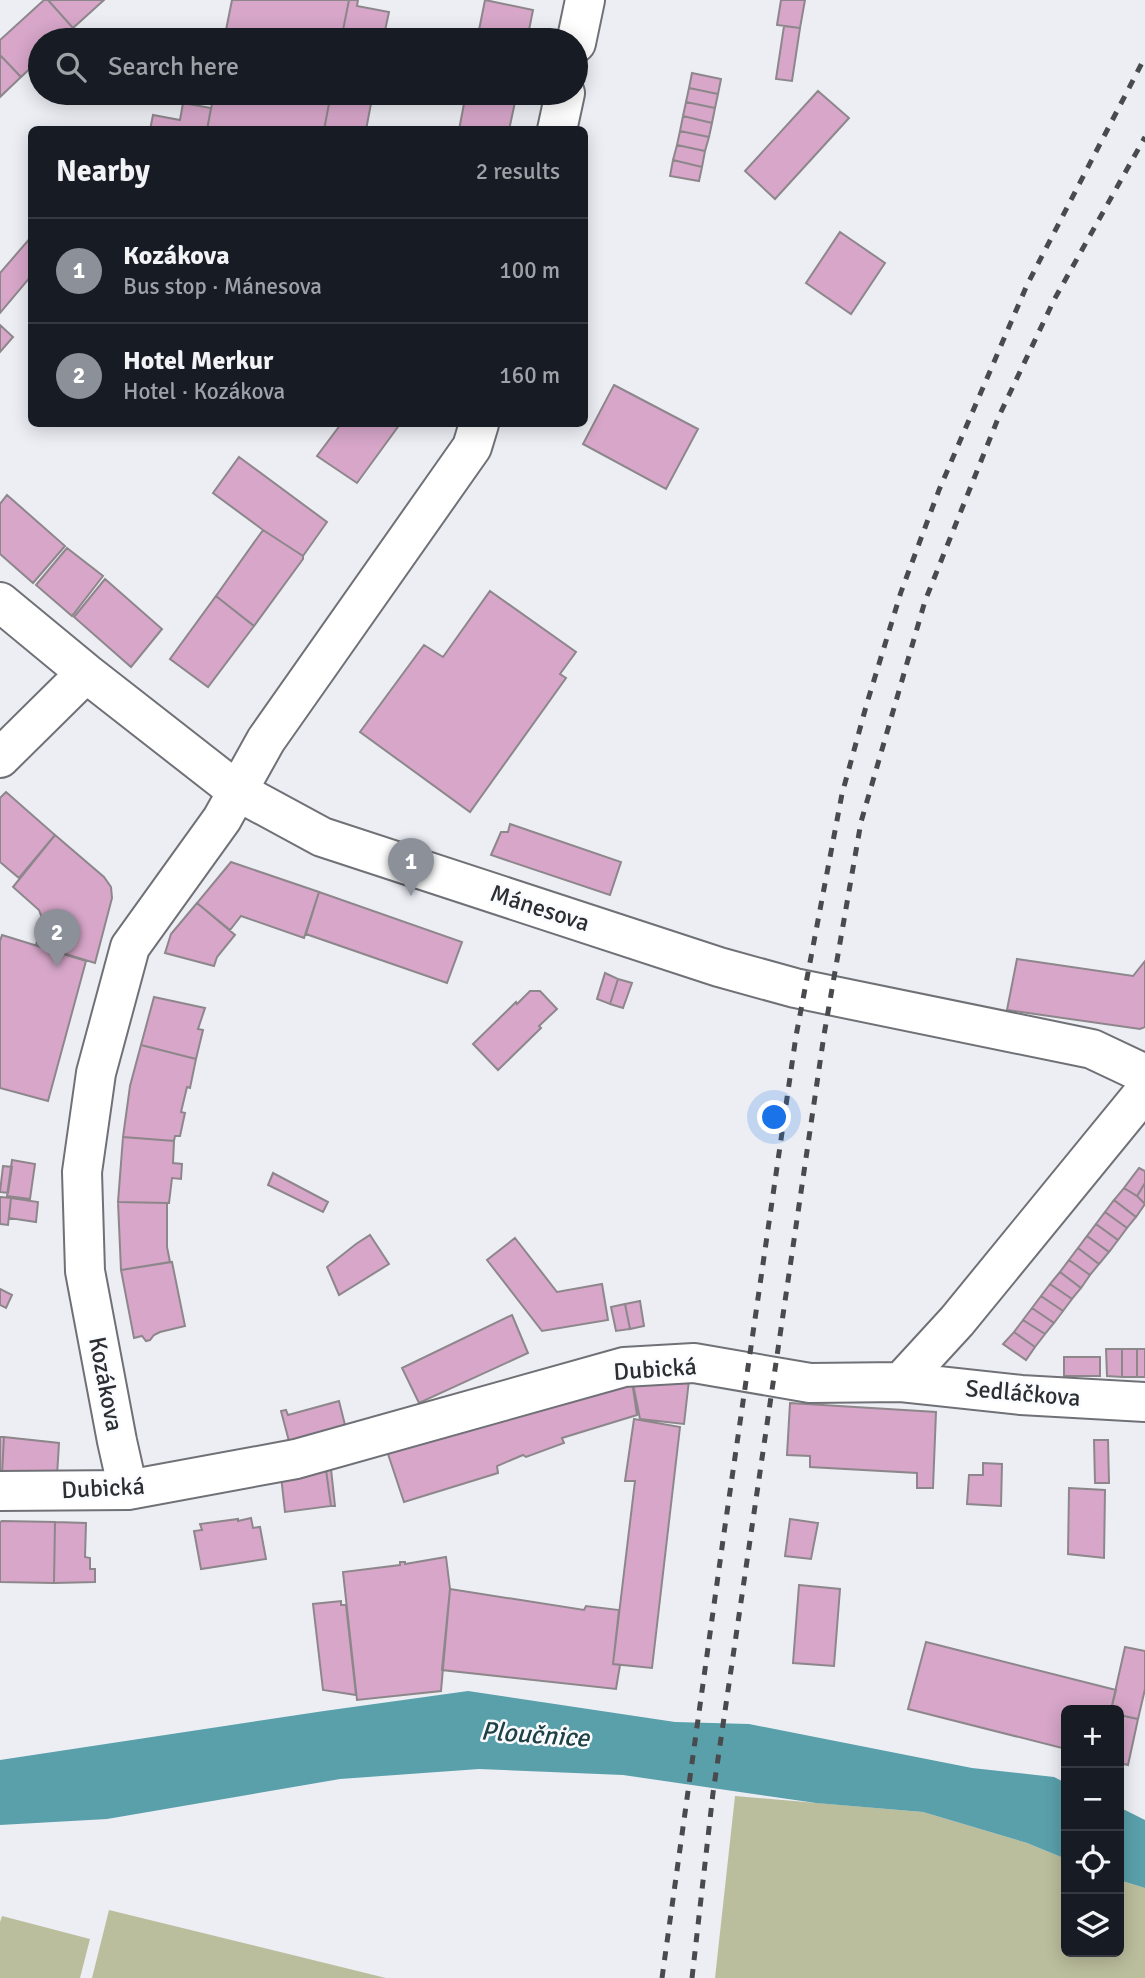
<!DOCTYPE html>
<meta charset="utf-8">
<style>
:root{--surface:#171b24;--page:#242831;--text:#f1f3f6;--muted:#9ea1a6;--line:#363941;--accent:#8c9099}
body{margin:0;font-family:Signika,sans-serif;background:var(--page);color:var(--text)}
.controls{position:absolute;right:21px;bottom:21px;display:grid;overflow:hidden;border-radius:10px;box-shadow:0 4px 18px #0003}
.controls button{width:63px;height:63px;display:grid;place-items:center;padding:0;border:0;border-bottom:2px solid var(--line);background:var(--surface);color:var(--text);font:35px sans-serif}
.you{position:absolute;left:775px;top:1118px;width:24px;height:24px;margin:-18px;border:5px solid #fff;border-radius:50%;background:#1a73e8;box-shadow:0 0 0 10px #1a73e833}
.badge{display:grid;place-items:center;width:46px;height:46px;border-radius:50%;background:var(--accent);color:#fff;font-size:23px;font-weight:700}
.pin{position:absolute;translate:-50% -58px;filter:drop-shadow(0 2px 4px #0008)}
.pin::after{content:'';position:absolute;top:37px;width:24px;height:21px;background:inherit;clip-path:polygon(0 0,100% 0,50% 100%)}
.list{margin:0;padding:0;list-style:none}
h2{display:flex;justify-content:space-between;align-items:center;height:91px;margin:0;padding:0 28px;font-size:30px}
h2 small{font-size:23px;font-weight:400;color:var(--muted)}
.list li{display:grid;grid-template-columns:46px 1fr auto;gap:21px;align-items:center;box-sizing:border-box;height:105px;padding:0 28px;border-top:2px solid var(--line)}
.list b{display:block;font-size:26px;white-space:nowrap}
.list p{margin:0;font-size:23px;white-space:nowrap;color:var(--muted)}
.list em{font-size:23px;font-style:normal;color:var(--muted)}
.icon{flex:none;width:38px;height:38px;fill:none;stroke:currentColor;stroke-width:2;stroke-linecap:round;stroke-linejoin:round}
.map{position:relative;flex:none;width:1145px;height:1978px;overflow:hidden}
.search{position:absolute;background:var(--surface);box-shadow:0 4px 18px #0003;left:28px;top:28px;width:560px;height:77px;display:flex;align-items:center;gap:18px;box-sizing:border-box;padding:0 24px;border-radius:38px;color:var(--muted);font-size:26px}
.panel{position:absolute;background:var(--surface);box-shadow:0 4px 18px #0003;left:28px;top:126px;width:560px;height:301px;border-radius:10px}
.map>svg:first-child{display:block}
.green{fill:#bbbe9c}
.water{fill:#59a0ab}
.building{fill:#d7a6c9;stroke:#8d878b;stroke-width:2}
.lines{fill:none;stroke-linecap:round;stroke-linejoin:round}
.minor-casing{stroke:#707176;stroke-width:42}
.minor{stroke:#fff;stroke-width:38}
.rail{stroke:#494a4d;stroke-width:5;stroke-dasharray:9 9;stroke-linecap:butt}
.labels{text-anchor:middle;dominant-baseline:central;stroke-width:5;stroke-linejoin:round;paint-order:stroke}
.street-label{font-size:24px;fill:#2d2e30;stroke:#fafbff}
.water-label{font-size:26px;font-style:italic;fill:#1e4146;stroke:#fafbff}
</style>
<div class="map">
<svg width="1145" height="1978" viewBox="0 0 1145 1978">
<rect width="100%" height="100%" fill="#eceef4"/>
<path class="green" d="M 735,1796 L 923,1812 L 1027,1843 L 1066,1859 L 1066,1952 L 1119,1952 L 1119,1880 L 1145,1888 L 1145,1978 L 715,1978 Z
M 109,1910 L 386,1978 L 92,1978 Z
M 2,1916 L 90,1939 L 80,1978 L 0,1978 L 0,1922 Z"/>
<path class="water" d="M 468,1691 L 675,1722 L 749,1724 L 972,1768 L 1054,1777 L 1066,1783 L 1066,1859 L 1027,1843 L 923,1812 L 816,1803 L 623,1775 L 479,1769 L 340,1779 L 107,1819 L 0,1825 L 0,1760 L 324,1711 Z
M 1119,1807 L 1145,1820 L 1145,1888 L 1119,1880 Z"/>
<path class="building" d="M 44,0 L 48,0 L 73,28 L 60,40 L 40,40 L 40,59 L 21,77 L 0,55 L 0,40 Z
M 48,0 L 104,0 L 73,28 Z
M 232,0 L 349,0 L 341,40 L 224,40 Z
M 349,0 L 358,0 L 357,6 L 389,12 L 383,40 L 341,40 Z
M 485,0 L 533,10 L 527,40 L 477,40 Z
M 781,0 L 805,0 L 800,28 L 777,25 Z
M 784,26 L 800,28 L 792,81 L 776,79 Z
M 0,55 L 21,77 L 0,97 Z
M 692,73 L 721,79 L 718,94 L 689,88 Z
M 689,88 L 718,94 L 715,108 L 686,102 Z
M 818,91 L 849,118 L 775,199 L 745,171 Z
M 214,93 L 331,93 L 324,130 L 207,130 Z
M 331,93 L 373,93 L 366,130 L 324,130 Z
M 466,93 L 517,93 L 509,130 L 459,130 Z
M 686,102 L 715,108 L 712,123 L 683,116 Z
M 183,103 L 211,108 L 207,130 L 150,130 L 153,115 L 180,120 Z
M 683,116 L 712,123 L 709,137 L 680,131 Z
M 680,131 L 709,137 L 705,151 L 677,145 Z
M 677,145 L 705,151 L 702,167 L 673,160 Z
M 673,160 L 702,167 L 699,181 L 670,176 Z
M 840,232 L 885,263 L 851,314 L 806,283 Z
M 32,236 L 32,275 L 0,313 L 0,273 Z
M 0,325 L 13,337 L 0,352 Z
M 614,385 L 698,429 L 666,489 L 583,444 Z
M 341,424 L 400,424 L 357,483 L 317,456 Z
M 239,457 L 327,522 L 303,556 L 263,530 L 213,493 Z
M 7,495 L 65,546 L 33,583 L 0,554 L 0,504 Z
M 263,530 L 303,556 L 303,559 L 254,626 L 216,596 Z
M 67,548 L 103,576 L 72,616 L 36,585 Z
M 105,579 L 162,629 L 131,667 L 74,617 Z
M 490,591 L 576,652 L 560,674 L 566,678 L 470,812 L 360,732 L 424,645 L 443,657 Z
M 216,596 L 254,626 L 208,687 L 170,659 Z
M 6,792 L 55,835 L 19,878 L 0,862 L 0,798 Z
M 510,824 L 621,862 L 610,895 L 491,855 L 501,832 L 508,832 Z
M 55,835 L 104,877 L 111,887 L 112,898 L 95,963 L 36,945 L 43,921 L 39,910 L 13,887 Z
M 231,862 L 319,892 L 304,938 L 241,916 L 230,930 L 197,903 Z
M 319,892 L 462,942 L 447,983 L 306,934 Z
M 197,903 L 235,935 L 217,957 L 214,966 L 165,953 L 171,934 Z
M 2,935 L 86,961 L 48,1101 L 0,1088 L 0,941 Z
M 1017,959 L 1133,976 L 1145,961 L 1145,1027 L 1140,1029 L 1007,1010 Z
M 605,973 L 618,979 L 610,1004 L 597,999 Z
M 618,979 L 632,983 L 623,1008 L 610,1004 Z
M 530,991 L 540,991 L 557,1009 L 539,1026 L 541,1028 L 498,1070 L 473,1044 L 516,1002 L 517,1004 Z
M 154,997 L 205,1008 L 198,1029 L 203,1030 L 196,1059 L 141,1045 Z
M 141,1045 L 196,1059 L 190,1088 L 187,1087 L 181,1112 L 185,1113 L 180,1136 L 175,1136 L 174,1141 L 123,1137 L 130,1086 Z
M 123,1137 L 174,1141 L 173,1163 L 182,1164 L 181,1179 L 172,1178 L 169,1203 L 118,1202 Z
M 12,1160 L 35,1164 L 30,1199 L 7,1196 Z
M 3,1166 L 12,1167 L 8,1193 L 0,1192 Z
M 1139,1168 L 1145,1171 L 1145,1183 L 1137,1196 L 1124,1188 Z
M 273,1173 L 328,1202 L 323,1212 L 268,1185 Z
M 1145,1183 L 1145,1204 L 1137,1196 Z
M 1124,1188 L 1137,1196 L 1145,1204 L 1136,1217 L 1114,1200 Z
M 0,1197 L 11,1198 L 8,1225 L 0,1224 Z
M 11,1198 L 38,1202 L 36,1222 L 9,1218 Z
M 1114,1200 L 1136,1217 L 1127,1228 L 1105,1212 Z
M 118,1202 L 167,1203 L 167,1247 L 170,1262 L 121,1270 Z
M 1105,1212 L 1127,1228 L 1118,1240 L 1096,1224 Z
M 1096,1224 L 1118,1240 L 1109,1252 L 1087,1236 Z
M 370,1235 L 389,1264 L 339,1295 L 327,1267 L 356,1244 Z
M 1087,1236 L 1109,1252 L 1099,1264 L 1078,1248 Z
M 515,1238 L 557,1292 L 602,1284 L 608,1320 L 542,1331 L 487,1260 Z
M 1078,1248 L 1099,1264 L 1090,1275 L 1069,1260 Z
M 1069,1260 L 1090,1275 L 1081,1288 L 1060,1272 Z
M 172,1262 L 185,1326 L 160,1332 L 154,1335 L 150,1340 L 146,1341 L 142,1336 L 134,1338 L 121,1270 Z
M 1060,1272 L 1081,1288 L 1072,1299 L 1050,1284 Z
M 1050,1284 L 1072,1299 L 1063,1311 L 1041,1296 Z
M 0,1289 L 12,1295 L 6,1308 L 0,1305 Z
M 1041,1296 L 1063,1311 L 1054,1323 L 1032,1308 Z
M 640,1301 L 644,1326 L 630,1329 L 625,1304 Z
M 625,1304 L 630,1329 L 616,1331 L 611,1307 Z
M 1032,1308 L 1054,1323 L 1045,1334 L 1023,1320 Z
M 512,1315 L 528,1353 L 419,1403 L 402,1368 Z
M 1023,1320 L 1045,1334 L 1035,1347 L 1014,1332 Z
M 1014,1332 L 1035,1347 L 1026,1360 L 1003,1344 Z
M 1106,1349 L 1122,1349 L 1122,1377 L 1107,1376 Z
M 1122,1349 L 1137,1349 L 1137,1377 L 1122,1377 Z
M 1137,1349 L 1145,1349 L 1145,1377 L 1137,1377 Z
M 1064,1357 L 1100,1357 L 1100,1376 L 1064,1376 Z
M 631,1374 L 637,1415 L 562,1438 L 564,1443 L 526,1457 L 523,1455 L 497,1466 L 498,1473 L 404,1502 L 386,1448 Z
M 631,1374 L 689,1380 L 684,1424 L 640,1419 Z
M 339,1401 L 346,1429 L 290,1445 L 281,1411 L 286,1410 L 288,1415 Z
M 790,1403 L 936,1412 L 933,1488 L 917,1488 L 917,1473 L 810,1467 L 810,1456 L 787,1455 Z
M 634,1419 L 680,1427 L 652,1668 L 613,1664 L 635,1481 L 625,1481 Z
M 0,1437 L 4,1437 L 2,1474 L 0,1474 Z
M 4,1437 L 59,1443 L 57,1476 L 2,1474 Z
M 1094,1440 L 1108,1440 L 1109,1483 L 1095,1483 Z
M 983,1463 L 1002,1464 L 1001,1506 L 967,1504 L 969,1475 L 983,1475 Z
M 331,1469 L 335,1506 L 331,1506 L 326,1470 Z
M 326,1470 L 331,1506 L 285,1512 L 281,1476 Z
M 1069,1488 L 1105,1490 L 1104,1558 L 1068,1554 Z
M 251,1518 L 253,1528 L 260,1527 L 266,1559 L 201,1569 L 194,1531 L 202,1530 L 200,1524 L 238,1519 L 238,1521 Z
M 790,1519 L 818,1523 L 811,1559 L 785,1556 Z
M 2,1521 L 55,1522 L 54,1583 L 0,1582 L 0,1522 Z
M 55,1522 L 86,1523 L 85,1557 L 90,1558 L 90,1569 L 95,1569 L 95,1582 L 54,1583 Z
M 446,1557 L 450,1589 L 441,1691 L 357,1700 L 343,1572 L 400,1565 L 400,1562 L 405,1562 L 405,1564 Z
M 799,1585 L 840,1589 L 834,1666 L 793,1663 Z
M 450,1589 L 584,1610 L 586,1606 L 619,1610 L 613,1664 L 620,1665 L 616,1689 L 442,1670 Z
M 341,1601 L 341,1605 L 346,1605 L 356,1695 L 323,1690 L 313,1604 Z
M 926,1642 L 1116,1690 L 1111,1710 L 1066,1710 L 1066,1749 L 908,1709 Z
M 1125,1647 L 1145,1651 L 1145,1689 L 1138,1719 L 1119,1715 L 1119,1710 L 1111,1710 Z
M 1119,1715 L 1138,1719 L 1128,1765 L 1119,1763 Z"/>
<g class="lines">
<g class="minor-casing">
<path id="minor" d="M 576,43 L 585,0
M 557,130 L 565,93
M 0,602 L 86,673 L 237,791 L 322,837 L 719,967 L 795,988 L 1092,1049 L 1145,1074
M 0,758 L 86,673
M 901,1382 L 957,1321 L 1145,1091
M 128,1490 L 117,1441 L 85,1271 L 82,1172 L 96,1073 L 130,947 L 222,819 L 266,740 L 472,447 L 479,424
M 0,1491 L 128,1490 L 296,1459 L 624,1367 L 694,1363 L 810,1383 L 901,1382 L 1021,1395 L 1145,1402"/>
</g>
<use href="#minor" class="minor"/>
<path class="rail" d="M 662,1978 L 724,1533 L 796,1036 L 842,794 L 867,703 L 901,592 L 939,490 L 1027,285 L 1145,57
M 692,1978 L 713,1793 L 824,1035 L 861,822 L 925,601 L 999,416 L 1054,300 L 1145,137"/>
</g>
<g class="labels">
<g class="street-label">
<text transform="translate(540 908) rotate(18)">Mánesova</text>
<text transform="translate(655 1369) rotate(-4)">Dubická</text>
<text transform="translate(106 1384) rotate(79)">Kozákova</text>
<text transform="translate(1023 1393) rotate(5)">Sedláčkova</text>
<text transform="translate(103 1488) rotate(-3)">Dubická</text>
</g>
<g class="water-label">
<text transform="translate(535 1735) rotate(4)">Ploučnice</text>
</g>
</g>
</svg>
<div class="controls">
<button>+</button>
<button>−</button>
<button><svg class="icon" aria-label="locate" viewBox="0 0 24 24"><circle cx="12" cy="12" r="6"/><path d="M12 2v4M12 18v4M2 12h4M18 12h4"/></svg></button>
<button><svg class="icon" aria-label="layers" viewBox="0 0 24 24"><path d="M12 4l9 5-9 5-9-5zM3 14l9 5 9-5"/></svg></button>
</div>
<div class="you"></div>
<div class="pin badge" style="left:411px;top:896px">1</div>
<div class="pin badge" style="left:57px;top:967px">2</div>
<div class="search"><svg class="icon" aria-label="search" viewBox="0 0 24 24"><circle cx="10" cy="10" r="6"/><path d="M15 15l6 6"/></svg>Search here</div>
<section class="panel">
<h2>Nearby<small>2 results</small></h2>
<ul class="list">
<li><span class="badge">1</span><div><b>Kozákova</b><p>Bus stop · Mánesova</p></div><em>100 m</em></li>
<li><span class="badge">2</span><div><b>Hotel Merkur</b><p>Hotel · Kozákova</p></div><em>160 m</em></li>
</ul>
</section>
</div>
